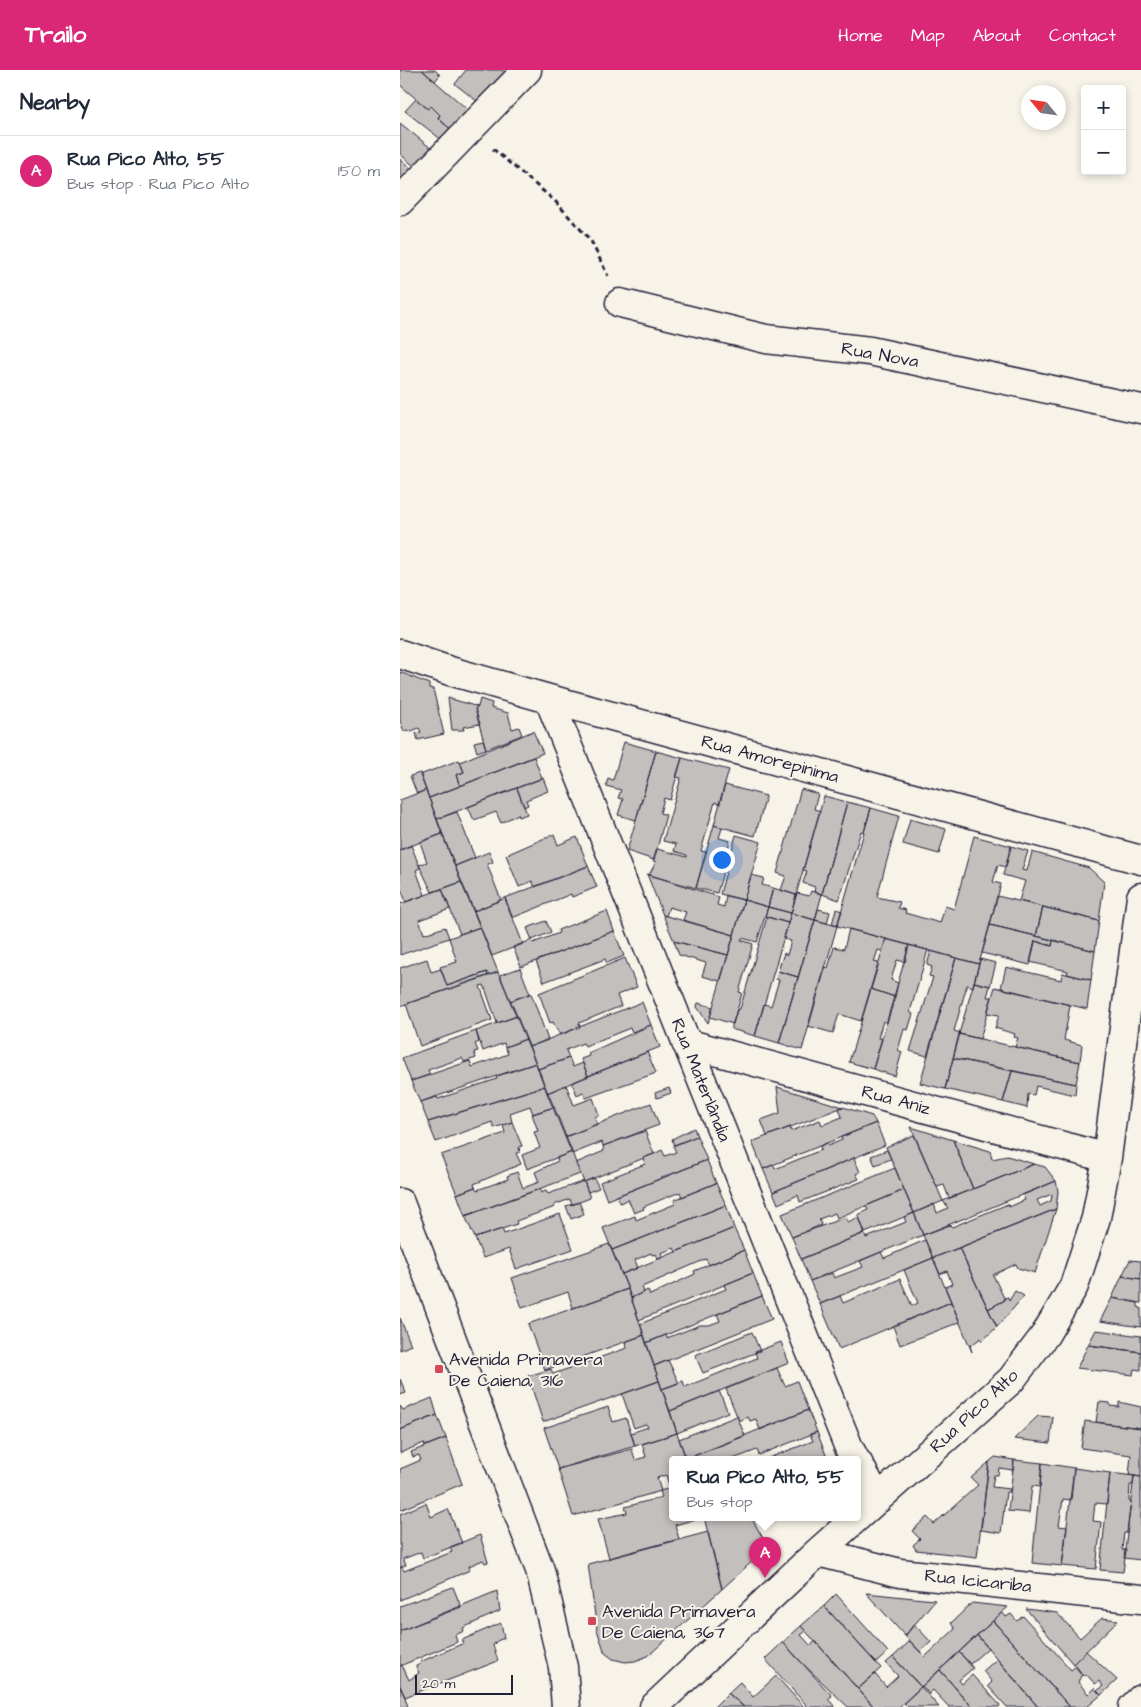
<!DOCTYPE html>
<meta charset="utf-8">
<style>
:root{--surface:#fff;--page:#f6f6f7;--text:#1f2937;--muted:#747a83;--line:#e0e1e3;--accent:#db2777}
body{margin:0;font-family:"Architects Daughter",sans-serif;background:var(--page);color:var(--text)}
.controls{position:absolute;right:15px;top:15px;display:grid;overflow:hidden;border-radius:5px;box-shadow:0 2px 8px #0003}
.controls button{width:45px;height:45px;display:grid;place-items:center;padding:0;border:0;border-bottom:1px solid var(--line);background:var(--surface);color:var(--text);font:25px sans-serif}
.compass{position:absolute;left:621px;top:15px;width:45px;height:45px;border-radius:50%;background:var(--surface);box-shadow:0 2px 8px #0003;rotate:299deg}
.scale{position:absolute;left:15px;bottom:12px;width:98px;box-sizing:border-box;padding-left:5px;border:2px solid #22223b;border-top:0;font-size:14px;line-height:18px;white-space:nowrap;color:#22223b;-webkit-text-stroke:4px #f7f3e8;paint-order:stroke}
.you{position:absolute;left:321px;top:789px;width:18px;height:18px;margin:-12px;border:4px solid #fff;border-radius:50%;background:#1a73e8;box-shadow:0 0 0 8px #1a73e833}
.badge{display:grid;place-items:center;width:32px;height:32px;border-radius:50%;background:var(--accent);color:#fff;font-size:16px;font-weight:700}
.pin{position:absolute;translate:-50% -41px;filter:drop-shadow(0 1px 2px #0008)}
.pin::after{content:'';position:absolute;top:26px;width:18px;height:15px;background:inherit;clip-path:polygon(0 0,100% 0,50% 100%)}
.popup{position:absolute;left:269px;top:1386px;width:192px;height:65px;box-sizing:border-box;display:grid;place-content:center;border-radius:5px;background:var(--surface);filter:drop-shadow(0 1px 4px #0005);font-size:16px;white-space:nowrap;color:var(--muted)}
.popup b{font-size:19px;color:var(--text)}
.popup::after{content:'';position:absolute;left:50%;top:100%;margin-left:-10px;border:10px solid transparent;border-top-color:var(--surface)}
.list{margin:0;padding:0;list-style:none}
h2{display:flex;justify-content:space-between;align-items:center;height:65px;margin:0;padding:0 20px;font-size:21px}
h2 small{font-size:16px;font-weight:400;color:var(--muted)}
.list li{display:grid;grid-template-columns:32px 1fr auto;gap:15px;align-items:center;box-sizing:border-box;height:70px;padding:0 20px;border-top:1px solid var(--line)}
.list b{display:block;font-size:19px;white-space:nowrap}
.list p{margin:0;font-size:16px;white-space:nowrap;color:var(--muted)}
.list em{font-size:16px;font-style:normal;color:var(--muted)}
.map{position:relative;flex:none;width:741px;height:1637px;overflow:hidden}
header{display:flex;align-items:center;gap:30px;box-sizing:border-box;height:70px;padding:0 25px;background:var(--accent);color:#fff}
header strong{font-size:24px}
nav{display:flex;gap:28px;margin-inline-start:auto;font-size:18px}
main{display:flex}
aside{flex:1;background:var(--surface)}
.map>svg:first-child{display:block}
.building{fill:#c2bfbd;stroke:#22223b;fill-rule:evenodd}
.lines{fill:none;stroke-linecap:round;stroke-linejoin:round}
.minor-casing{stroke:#22223b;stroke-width:31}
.path{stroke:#22223b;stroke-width:3;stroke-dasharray:5 4;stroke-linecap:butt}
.minor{stroke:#f7f3e8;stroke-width:28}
.poi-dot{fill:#d1495b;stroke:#f7f3e8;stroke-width:2}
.labels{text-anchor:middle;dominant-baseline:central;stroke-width:4;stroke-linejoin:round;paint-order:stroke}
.street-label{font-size:18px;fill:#22223b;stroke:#f7f3e8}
.poi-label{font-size:18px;fill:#22223b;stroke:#f7f3e8;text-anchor:start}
</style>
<header>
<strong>Trailo</strong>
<nav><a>Home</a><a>Map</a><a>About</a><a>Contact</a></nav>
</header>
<main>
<aside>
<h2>Nearby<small></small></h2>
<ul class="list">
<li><span class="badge">A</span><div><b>Rua Pico Alto, 55</b><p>Bus stop · Rua Pico Alto</p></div><em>150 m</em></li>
</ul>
</aside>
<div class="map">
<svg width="741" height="1637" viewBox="0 0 741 1637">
<rect width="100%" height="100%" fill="#f7f3e8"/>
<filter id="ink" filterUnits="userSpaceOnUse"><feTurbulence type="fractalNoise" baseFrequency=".02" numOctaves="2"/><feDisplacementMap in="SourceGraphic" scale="10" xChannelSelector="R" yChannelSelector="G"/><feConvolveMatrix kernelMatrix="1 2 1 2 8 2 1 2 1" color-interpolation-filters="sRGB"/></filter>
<g filter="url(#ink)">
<path class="building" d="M 0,0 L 22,0 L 74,45 L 56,64 L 38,48 L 40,45 L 31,36 L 28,39 L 0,15 Z
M 22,0 L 35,0 L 40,5 L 35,11 Z
M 66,0 L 102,0 L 109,5 L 82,35 L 55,14 Z
M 16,29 L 28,39 L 31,36 L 40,45 L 38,48 L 56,64 L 47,74 L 5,41 Z
M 0,53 L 38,84 L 21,102 L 0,84 Z
M 0,89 L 19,105 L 0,125 Z
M 0,602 L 29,614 L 29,618 L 33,619 L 44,664 L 18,670 L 16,663 L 21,662 L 19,658 L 9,662 L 8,660 L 4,661 L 0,651 Z
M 48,628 L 78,637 L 75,639 L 80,654 L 63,657 L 64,660 L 52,660 Z
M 80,629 L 92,633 L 91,638 L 108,643 L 112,659 L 119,657 L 122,665 L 86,679 L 75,639 L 78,637 Z
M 133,661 L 143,683 L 60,716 L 56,705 L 64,702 L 60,692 Z
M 83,670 L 86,679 L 77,682 L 74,672 Z
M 224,672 L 256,681 L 236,750 L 218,745 L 223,729 L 218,728 L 221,720 L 206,716 L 208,708 L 213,710 Z
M 256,681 L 282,688 L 270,730 L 264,728 L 260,743 L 266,745 L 254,790 L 227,781 Z
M 134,687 L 142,708 L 37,749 L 29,728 Z
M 282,688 L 329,700 L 319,734 L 315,732 L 301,781 L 306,782 L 296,818 L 249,805 L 256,792 L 253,791 L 257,779 L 287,787 L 287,785 L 274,781 L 276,774 L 263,771 L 281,708 L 276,707 Z
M 59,690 L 64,702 L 56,705 L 60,716 L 29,728 L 20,705 Z
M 20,703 L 26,720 L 17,724 L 10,706 Z
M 143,708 L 148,721 L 126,730 L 128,735 L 124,737 L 117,718 Z
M 325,715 L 366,726 L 355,766 L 314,755 Z
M 117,718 L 127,744 L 119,747 L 118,744 L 101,753 L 96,742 L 74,750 L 68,737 Z
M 401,719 L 418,724 L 414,739 L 420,741 L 396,825 L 381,820 L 386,806 L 377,803 Z
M 26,720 L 42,764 L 0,780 L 0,730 Z
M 424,726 L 447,732 L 422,824 L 414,822 L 415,817 L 403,813 L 407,801 L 403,800 Z
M 447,732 L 471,738 L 464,762 L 461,761 L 439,830 L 422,824 Z
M 471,738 L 499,746 L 477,827 L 500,832 L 498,838 L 506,840 L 505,843 L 540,853 L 545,836 L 554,839 L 574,766 L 611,776 L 606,797 L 598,795 L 593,812 L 601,814 L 579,894 L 437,856 Z
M 57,742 L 75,788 L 55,796 L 37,749 Z
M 510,749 L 546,759 L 539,784 L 503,774 Z
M 314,755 L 322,758 L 319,768 L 330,771 L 327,782 L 329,782 L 317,823 L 296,818 Z
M 42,764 L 61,812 L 32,822 L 19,795 L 27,792 L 20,772 Z
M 154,764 L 158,775 L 177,767 L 188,796 L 135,817 L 132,811 L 119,817 L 106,785 Z
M 336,765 L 361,772 L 344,830 L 320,824 Z
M 11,775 L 20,798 L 16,800 L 25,825 L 6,832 L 0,816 L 0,780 Z
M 611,776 L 628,781 L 622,800 L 627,801 L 632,782 L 689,798 L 704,812 L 699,851 L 619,831 L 625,811 L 603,805 Z
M 89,782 L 93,792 L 87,794 L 101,830 L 74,841 L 55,796 Z
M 188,796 L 197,817 L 172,827 L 171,824 L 112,848 L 105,828 Z
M 247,804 L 319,827 L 317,835 L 324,837 L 326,826 L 344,830 L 334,865 L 283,850 L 286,842 L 269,837 L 266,846 L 263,845 Z
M 351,805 L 364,808 L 362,815 L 373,818 L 368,837 L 344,830 Z
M 61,812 L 80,857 L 60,864 L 42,819 Z
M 373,818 L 396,825 L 391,843 L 368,837 Z
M 42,819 L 50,839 L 19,850 L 24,864 L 45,857 L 49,868 L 0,885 L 0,834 Z
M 411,821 L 422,824 L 415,850 L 391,843 L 397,823 L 409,826 Z
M 597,826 L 643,837 L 636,866 L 590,855 Z
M 105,828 L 123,874 L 92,886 L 74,841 Z
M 344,830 L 368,837 L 357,872 L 342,868 L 341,870 L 353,874 L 339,922 L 342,923 L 333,954 L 310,947 Z
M 368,837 L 391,843 L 388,853 L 365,846 Z
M 643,837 L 699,851 L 695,881 L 636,866 Z
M 418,839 L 430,842 L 427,853 L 415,850 Z
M 436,839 L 442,841 L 437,856 L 432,854 Z
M 207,841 L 214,861 L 121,897 L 113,877 L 132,870 L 133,873 L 159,863 L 158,860 Z
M 391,843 L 415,850 L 398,907 L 378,901 L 384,883 L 387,885 L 391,871 L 384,869 Z
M 263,845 L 334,865 L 328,885 L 274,871 Z
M 367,847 L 388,853 L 355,966 L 331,959 L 337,939 L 340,939 Z
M 415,850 L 437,856 L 402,980 L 379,973 Z
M 146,851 L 151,862 L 132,870 L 127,858 Z
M 590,855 L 653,870 L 652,876 L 635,871 L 630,895 L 582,883 Z
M 80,857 L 98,902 L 88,906 L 87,902 L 47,916 L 40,897 L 57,892 L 49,868 Z
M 449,859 L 486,869 L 482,881 L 478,880 L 474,892 L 478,893 L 461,951 L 439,944 L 433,963 L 408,956 L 425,897 L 428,898 L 434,877 L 444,879 Z
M 214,861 L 224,886 L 207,893 L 205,889 L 144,912 L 136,891 Z
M 486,869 L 509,875 L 505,892 L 497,890 L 491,910 L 498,913 L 495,927 L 471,919 Z
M 653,870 L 695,881 L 691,910 L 667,904 L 668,901 L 630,892 L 635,871 L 652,876 Z
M 274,871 L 328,885 L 320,911 L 302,906 L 306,893 L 279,885 Z
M 509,875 L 528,880 L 510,942 L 513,944 L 508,960 L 504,959 L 498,980 L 502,982 L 495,1006 L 473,999 Z
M 531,881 L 556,888 L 527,986 L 510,981 L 533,907 L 529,906 L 532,897 L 527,895 Z
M 225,888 L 237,917 L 217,925 L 221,936 L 179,953 L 180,957 L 160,965 L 153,952 L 150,953 L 139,923 Z
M 556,888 L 579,894 L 573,917 L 567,915 L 554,961 L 560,963 L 545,1019 L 520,1013 Z
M 27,889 L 31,902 L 41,899 L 47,916 L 87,902 L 88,906 L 0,936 L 0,898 Z
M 580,889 L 596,893 L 590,916 L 574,912 Z
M 606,897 L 661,910 L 662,903 L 691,910 L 687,939 L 601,918 Z
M 120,898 L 130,924 L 110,931 L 100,905 Z
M 378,901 L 398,907 L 379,973 L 355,966 L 364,934 L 371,936 L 379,910 L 376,909 Z
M 98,902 L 117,946 L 97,953 L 84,915 L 80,916 L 92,950 L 20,976 L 6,934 Z
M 574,912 L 590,916 L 587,927 L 592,927 L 580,969 L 559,964 Z
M 595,917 L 670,935 L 664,970 L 682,975 L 680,992 L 615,977 L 618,968 L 614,967 L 615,964 L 595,958 L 599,945 L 587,943 Z
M 471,919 L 495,927 L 487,953 L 483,951 L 478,968 L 482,969 L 473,999 L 449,992 Z
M 131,923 L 148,970 L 129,977 L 110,931 Z
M 242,932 L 251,955 L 232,962 L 230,958 L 185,976 L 183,973 L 166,980 L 169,988 L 138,999 L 129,977 Z
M 298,933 L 313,937 L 308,953 L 297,937 Z
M 117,946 L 126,969 L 105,977 L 104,973 L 83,981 L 76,961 Z
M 251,955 L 260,977 L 188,1006 L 181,989 L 189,986 L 188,983 Z
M 76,961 L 79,972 L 75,974 L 78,981 L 74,982 L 76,988 L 64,992 L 62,988 L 28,1000 L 30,1005 L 11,1011 L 2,988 Z
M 559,964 L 680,992 L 676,1014 L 553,988 Z
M 126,969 L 136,993 L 20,1032 L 11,1011 L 70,991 L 72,997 L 108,984 L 105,977 Z
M 247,982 L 256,1003 L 186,1028 L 183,1022 L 177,1025 L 172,1013 Z
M 169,988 L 173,997 L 183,993 L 188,1006 L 147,1023 L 138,999 Z
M 553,988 L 612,1001 L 603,1032 L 545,1019 Z
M 136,993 L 145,1016 L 28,1052 L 20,1032 L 37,1027 L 38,1029 L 97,1009 L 96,1006 Z
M 612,1001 L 676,1014 L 675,1025 L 636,1016 L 634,1025 L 628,1024 L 627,1038 L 603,1032 Z
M 166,1015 L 174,1035 L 193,1028 L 199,1045 L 195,1047 L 197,1054 L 165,1067 L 147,1023 Z
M 145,1016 L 154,1037 L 133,1044 L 130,1036 L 110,1043 L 112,1052 L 94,1058 L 92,1052 L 36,1072 L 28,1052 Z
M 377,1017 L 443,1037 L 367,1066 L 361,1050 L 380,1043 Z
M 269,1018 L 271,1023 L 257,1028 L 255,1023 Z
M 251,1033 L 259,1055 L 203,1076 L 202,1072 L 172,1084 L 165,1067 Z
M 154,1037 L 172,1082 L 127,1099 L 122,1085 L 140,1078 L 134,1062 L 138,1061 L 132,1044 Z
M 443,1037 L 472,1046 L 476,1053 L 363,1099 L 352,1072 L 390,1057 L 391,1061 L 420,1050 L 422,1055 L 442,1047 L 439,1038 Z
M 112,1052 L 122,1076 L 119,1077 L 120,1082 L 116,1083 L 121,1094 L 74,1114 L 75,1117 L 57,1124 L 41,1085 L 105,1063 L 103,1055 Z
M 476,1053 L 485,1075 L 373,1122 L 363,1099 L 373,1095 L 375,1099 L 421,1080 L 420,1076 L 427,1073 L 428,1076 L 442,1070 L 441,1067 Z
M 511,1057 L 553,1070 L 573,1119 L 549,1128 L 544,1115 L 537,1117 Z
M 294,1058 L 297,1066 L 274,1075 L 272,1069 Z
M 245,1061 L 254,1084 L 184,1112 L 176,1093 L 204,1081 L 203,1076 Z
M 514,1065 L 543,1131 L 514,1143 L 486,1077 Z
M 297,1066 L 307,1090 L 207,1130 L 200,1112 L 245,1094 L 243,1088 L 254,1084 L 262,1080 L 265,1086 L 276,1082 L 273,1076 Z
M 553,1070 L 590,1081 L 592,1089 L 607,1086 L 634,1094 L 573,1119 Z
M 487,1080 L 491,1089 L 475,1095 L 471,1086 Z
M 172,1082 L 180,1104 L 65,1146 L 57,1124 L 75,1117 L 77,1120 L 108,1109 L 107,1106 L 117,1102 L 123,1118 L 139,1112 L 135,1102 L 158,1091 L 157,1088 Z
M 454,1088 L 460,1102 L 456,1104 L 459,1109 L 400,1132 L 398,1125 L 378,1134 L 373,1122 Z
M 307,1090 L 316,1113 L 282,1127 L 280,1122 L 243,1137 L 244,1139 L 234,1143 L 228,1129 L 220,1133 L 217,1126 Z
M 634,1094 L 645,1097 L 656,1111 L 523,1165 L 514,1143 L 534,1134 L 537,1143 L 548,1138 L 543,1131 Z
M 495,1098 L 504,1120 L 437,1148 L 435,1143 L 419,1149 L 421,1155 L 392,1167 L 382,1144 Z
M 194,1108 L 199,1118 L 188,1122 L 184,1112 Z
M 184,1111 L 190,1128 L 172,1135 L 170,1129 L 154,1135 L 155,1137 L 116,1151 L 117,1154 L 75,1168 L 65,1146 L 140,1119 L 141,1123 L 146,1121 L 148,1124 Z
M 656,1111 L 658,1121 L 656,1139 L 533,1188 L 523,1165 L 550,1155 L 552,1157 L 608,1134 L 609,1137 L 625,1130 L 623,1125 ZM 652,1124 L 651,1131 L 640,1136 L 637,1130 Z
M 316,1113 L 326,1135 L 212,1180 L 203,1158 L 235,1146 L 236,1150 L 275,1134 L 274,1130 Z
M 504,1120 L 514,1143 L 465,1163 L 458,1145 L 468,1140 L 466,1136 Z
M 179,1132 L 184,1144 L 171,1149 L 166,1136 Z
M 326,1135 L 334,1158 L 276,1182 L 274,1178 L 261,1183 L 263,1187 L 258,1189 L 256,1184 L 252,1185 L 251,1183 L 235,1190 L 238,1198 L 222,1204 L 212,1180 Z
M 656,1139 L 635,1203 L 618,1198 L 616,1194 L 593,1205 L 605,1230 L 588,1239 L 559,1178 Z
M 514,1143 L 523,1165 L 410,1211 L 401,1189 L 464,1163 L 466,1168 L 506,1152 L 504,1147 Z
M 160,1144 L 173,1179 L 116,1199 L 109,1179 L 83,1188 L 75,1168 L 102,1159 L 104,1164 Z
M 446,1147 L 448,1152 L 459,1147 L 465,1163 L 401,1189 L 392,1167 Z
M 334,1158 L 344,1180 L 309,1195 L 306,1189 L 242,1217 L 244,1222 L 231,1228 L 222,1204 Z
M 525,1170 L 533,1188 L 420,1234 L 410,1211 L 432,1203 L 434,1208 L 463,1197 L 460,1191 L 481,1182 L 484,1188 Z
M 209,1174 L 228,1219 L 173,1238 L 168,1222 L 122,1238 L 112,1208 Z
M 559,1178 L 597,1257 L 582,1271 L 581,1268 L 570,1276 L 572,1282 L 545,1217 L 552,1214 L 547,1201 L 540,1204 L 533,1188 Z
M 344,1180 L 353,1203 L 239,1250 L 231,1228 L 248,1220 L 250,1225 L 295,1204 L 294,1201 Z
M 533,1188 L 551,1232 L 439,1279 L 420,1234 L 440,1226 L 443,1233 L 500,1209 L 512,1236 L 518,1233 L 504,1200 Z
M 730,1190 L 741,1191 L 741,1209 L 722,1206 Z
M 353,1203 L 362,1226 L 246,1273 L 240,1254 L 326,1219 L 324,1215 Z
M 722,1206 L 741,1209 L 741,1233 L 712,1228 Z
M 228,1219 L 244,1265 L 145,1300 L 128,1254 Z
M 615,1221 L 624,1226 L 597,1257 L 588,1239 L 605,1230 L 604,1228 L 608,1227 L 609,1231 Z
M 362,1226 L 372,1249 L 254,1296 L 246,1273 L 266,1265 L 267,1268 L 300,1255 L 309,1255 L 320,1251 L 317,1244 Z
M 712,1228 L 738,1233 L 738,1237 L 741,1238 L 741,1257 L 700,1251 Z
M 551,1232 L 560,1252 L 500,1275 L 493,1256 Z
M 0,1248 L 11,1275 L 0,1280 Z
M 696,1260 L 741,1266 L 741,1282 L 688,1275 Z
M 352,1262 L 360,1281 L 303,1303 L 295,1285 Z
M 244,1265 L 259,1311 L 143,1352 L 128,1306 L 151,1299 L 153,1304 L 227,1278 L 225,1272 Z
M 381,1272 L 389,1293 L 270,1341 L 262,1319 L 283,1311 L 285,1317 L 357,1288 L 355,1282 Z
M 688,1275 L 741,1282 L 741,1300 L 734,1299 L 733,1305 L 677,1298 Z
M 268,1290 L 279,1313 L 262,1319 L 254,1296 Z
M 377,1298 L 385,1316 L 397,1311 L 408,1340 L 360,1360 L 356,1349 L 350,1351 L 348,1347 L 339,1351 L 326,1319 Z
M 0,1309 L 6,1323 L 0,1325 Z
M 259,1311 L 277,1363 L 235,1376 L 231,1363 L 248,1357 L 246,1354 L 234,1358 L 222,1324 Z
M 319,1321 L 328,1342 L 277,1363 L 270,1341 Z
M 32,1328 L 37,1345 L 0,1360 L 0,1336 L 3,1340 Z
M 699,1332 L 710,1333 L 710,1336 L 719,1337 L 719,1332 L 741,1337 L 741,1358 L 696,1352 Z
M 208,1337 L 213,1352 L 226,1348 L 235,1376 L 158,1399 L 144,1358 Z
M 408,1340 L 417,1362 L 359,1385 L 357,1380 L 333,1389 L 286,1389 Z
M 37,1345 L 46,1368 L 25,1376 L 24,1373 L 0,1383 L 0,1360 Z
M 337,1346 L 345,1366 L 286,1389 L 279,1369 Z
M 638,1346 L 653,1347 L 650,1373 L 614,1369 Z
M 685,1351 L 741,1358 L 741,1407 L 729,1405 L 731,1385 L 681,1378 Z
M 417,1362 L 426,1385 L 417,1389 L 366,1389 L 413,1371 L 410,1364 Z
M 277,1363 L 286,1389 L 272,1389 L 272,1418 L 270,1418 L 266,1405 L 257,1408 L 261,1421 L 173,1446 L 158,1399 L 232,1379 L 235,1390 L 246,1387 L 242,1374 Z
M 46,1368 L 62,1414 L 0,1440 L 0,1399 L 21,1390 L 19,1385 L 13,1387 L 11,1382 Z
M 595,1387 L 614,1390 L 613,1400 L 599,1398 L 598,1405 L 594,1405 L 592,1417 L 610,1419 L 610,1422 L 606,1422 L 601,1463 L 581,1460 L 589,1392 Z
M 614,1390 L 642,1393 L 640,1417 L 632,1416 L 629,1443 L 608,1441 Z
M 589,1392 L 577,1487 L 516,1480 L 513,1475 L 520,1469 L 512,1461 L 527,1447 L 534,1454 L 578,1415 L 571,1408 Z
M 642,1393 L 674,1398 L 671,1430 L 663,1429 L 659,1456 L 667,1457 L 662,1496 L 632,1493 Z
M 674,1398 L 710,1403 L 707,1434 L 695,1433 L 693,1451 L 701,1452 L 696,1499 L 662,1496 Z
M 710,1403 L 734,1406 L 733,1415 L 730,1415 L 729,1431 L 731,1432 L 727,1463 L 724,1463 L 722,1480 L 726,1480 L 723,1502 L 700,1500 Z
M 734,1406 L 741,1407 L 741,1490 L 724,1488 Z
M 270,1418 L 272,1418 L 272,1447 L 303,1447 L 275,1455 L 279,1469 L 209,1488 L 198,1449 L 227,1443 L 225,1437 L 262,1427 L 260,1421 Z
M 26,1433 L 31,1447 L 48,1439 L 62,1473 L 23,1488 L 21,1482 L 3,1489 L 6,1495 L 0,1498 L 0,1444 Z
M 304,1447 L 351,1447 L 368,1477 L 322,1519 Z
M 308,1462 L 322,1519 L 248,1586 L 235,1591 L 225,1592 L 213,1589 L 205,1583 L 197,1560 L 188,1494 Z
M 80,1465 L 88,1492 L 85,1493 L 83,1490 L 69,1496 L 70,1500 L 0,1530 L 0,1498 L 2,1497 L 4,1501 L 52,1482 L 50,1477 Z
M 53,1517 L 61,1537 L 0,1561 L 0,1536 Z
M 97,1521 L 100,1541 L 63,1558 L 64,1561 L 55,1565 L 57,1572 L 0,1596 L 0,1561 Z
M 466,1523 L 523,1529 L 535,1530 L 505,1566 Z
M 436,1524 L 488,1582 L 476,1593 L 424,1536 Z
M 572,1533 L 608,1537 L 521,1617 L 493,1587 L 510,1571 L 525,1587 L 555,1559 L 551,1553 Z
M 424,1536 L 481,1598 L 458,1619 L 401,1556 Z
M 626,1539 L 657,1543 L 680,1568 L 702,1548 L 718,1550 L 673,1594 Z
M 602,1542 L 606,1547 L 611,1544 L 617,1551 L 623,1546 L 671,1600 L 676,1596 L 682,1604 L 678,1612 L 688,1624 L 694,1618 L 701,1625 L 687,1637 L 670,1637 L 593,1551 Z
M 593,1551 L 670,1637 L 638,1637 L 577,1565 Z
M 101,1553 L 104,1568 L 97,1571 L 93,1575 L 98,1591 L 5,1627 L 0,1616 L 0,1596 L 2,1595 L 9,1610 L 19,1603 L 16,1596 L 21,1594 L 20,1592 L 64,1573 L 62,1570 Z
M 514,1554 L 531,1572 L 520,1582 L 505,1566 Z
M 401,1556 L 406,1561 L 401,1565 L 411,1576 L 415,1571 L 474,1637 L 448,1637 L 398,1589 L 383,1572 Z
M 577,1565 L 588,1578 L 570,1594 L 559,1582 Z
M 383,1572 L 432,1626 L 428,1629 L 435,1637 L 408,1637 L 365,1589 Z
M 686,1581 L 717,1610 L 701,1625 L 697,1621 L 703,1616 L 699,1611 L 695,1614 L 686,1604 L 683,1606 L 673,1594 Z
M 559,1582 L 573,1598 L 559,1610 L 562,1614 L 572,1605 L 600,1635 L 599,1637 L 572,1637 L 540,1600 Z
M 493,1587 L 521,1617 L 499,1637 L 474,1637 L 458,1619 L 475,1604 L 486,1617 L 498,1606 L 486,1593 Z
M 597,1589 L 638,1637 L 607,1637 L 588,1616 L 592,1612 L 583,1601 Z
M 540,1600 L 572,1637 L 549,1637 L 533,1620 L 529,1624 L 522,1616 Z
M 376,1606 L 404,1637 L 344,1637 L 328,1623 L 340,1612 L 353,1627 Z
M 0,1616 L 5,1627 L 8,1637 L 0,1637 Z
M 521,1617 L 539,1637 L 508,1637 L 504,1633 Z
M 328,1623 L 344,1637 L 314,1637 Z"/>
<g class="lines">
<g class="minor-casing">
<path id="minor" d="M 0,131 L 127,0
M 220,233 L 366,269 L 470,281 L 741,339
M 0,584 L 50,601 L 149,629 L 741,790
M 149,629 L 449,1378 L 455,1389
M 286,973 L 707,1088
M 0,1133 L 140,1500 L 163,1597 L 166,1637
M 458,1393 L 478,1429
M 418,1482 L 500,1503 L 741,1529
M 254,1637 L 418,1482 L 611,1310 L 645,1265 L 674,1216 L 696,1148 L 707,1088 L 741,827
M 733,1637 L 741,1629"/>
</g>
<path class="path" d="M 93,79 L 155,131 L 191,171 L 208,206"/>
<use href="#minor" class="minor"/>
</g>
</g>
<g class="poi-dot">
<rect x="34" y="1294" width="10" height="10" rx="2.5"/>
<rect x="187" y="1546" width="10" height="10" rx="2.5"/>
</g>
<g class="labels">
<g class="street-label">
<text transform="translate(480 285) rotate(10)">Rua Nova</text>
<text transform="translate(370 689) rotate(15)">Rua Amorepinima</text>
<text transform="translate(301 1010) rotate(68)">Rua Materlândia</text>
<text transform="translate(496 1030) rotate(15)">Rua Aniz</text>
<text transform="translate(574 1341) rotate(-43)">Rua Pico Alto</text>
<text transform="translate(578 1511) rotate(6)">Rua Icicariba</text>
</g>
<g class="poi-label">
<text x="49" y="1289">Avenida Primavera<tspan x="49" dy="21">De Caiena, 316</tspan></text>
<text x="202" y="1541">Avenida Primavera<tspan x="202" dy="21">De Caiena, 367</tspan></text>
</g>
</g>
</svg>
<div class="controls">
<button>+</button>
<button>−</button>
</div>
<svg class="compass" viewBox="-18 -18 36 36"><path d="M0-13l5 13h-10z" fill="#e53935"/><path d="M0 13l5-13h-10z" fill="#747a83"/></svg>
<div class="scale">20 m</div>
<div class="you"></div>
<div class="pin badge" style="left:365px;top:1508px">A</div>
<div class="popup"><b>Rua Pico Alto, 55</b>Bus stop</div>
</div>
</main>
